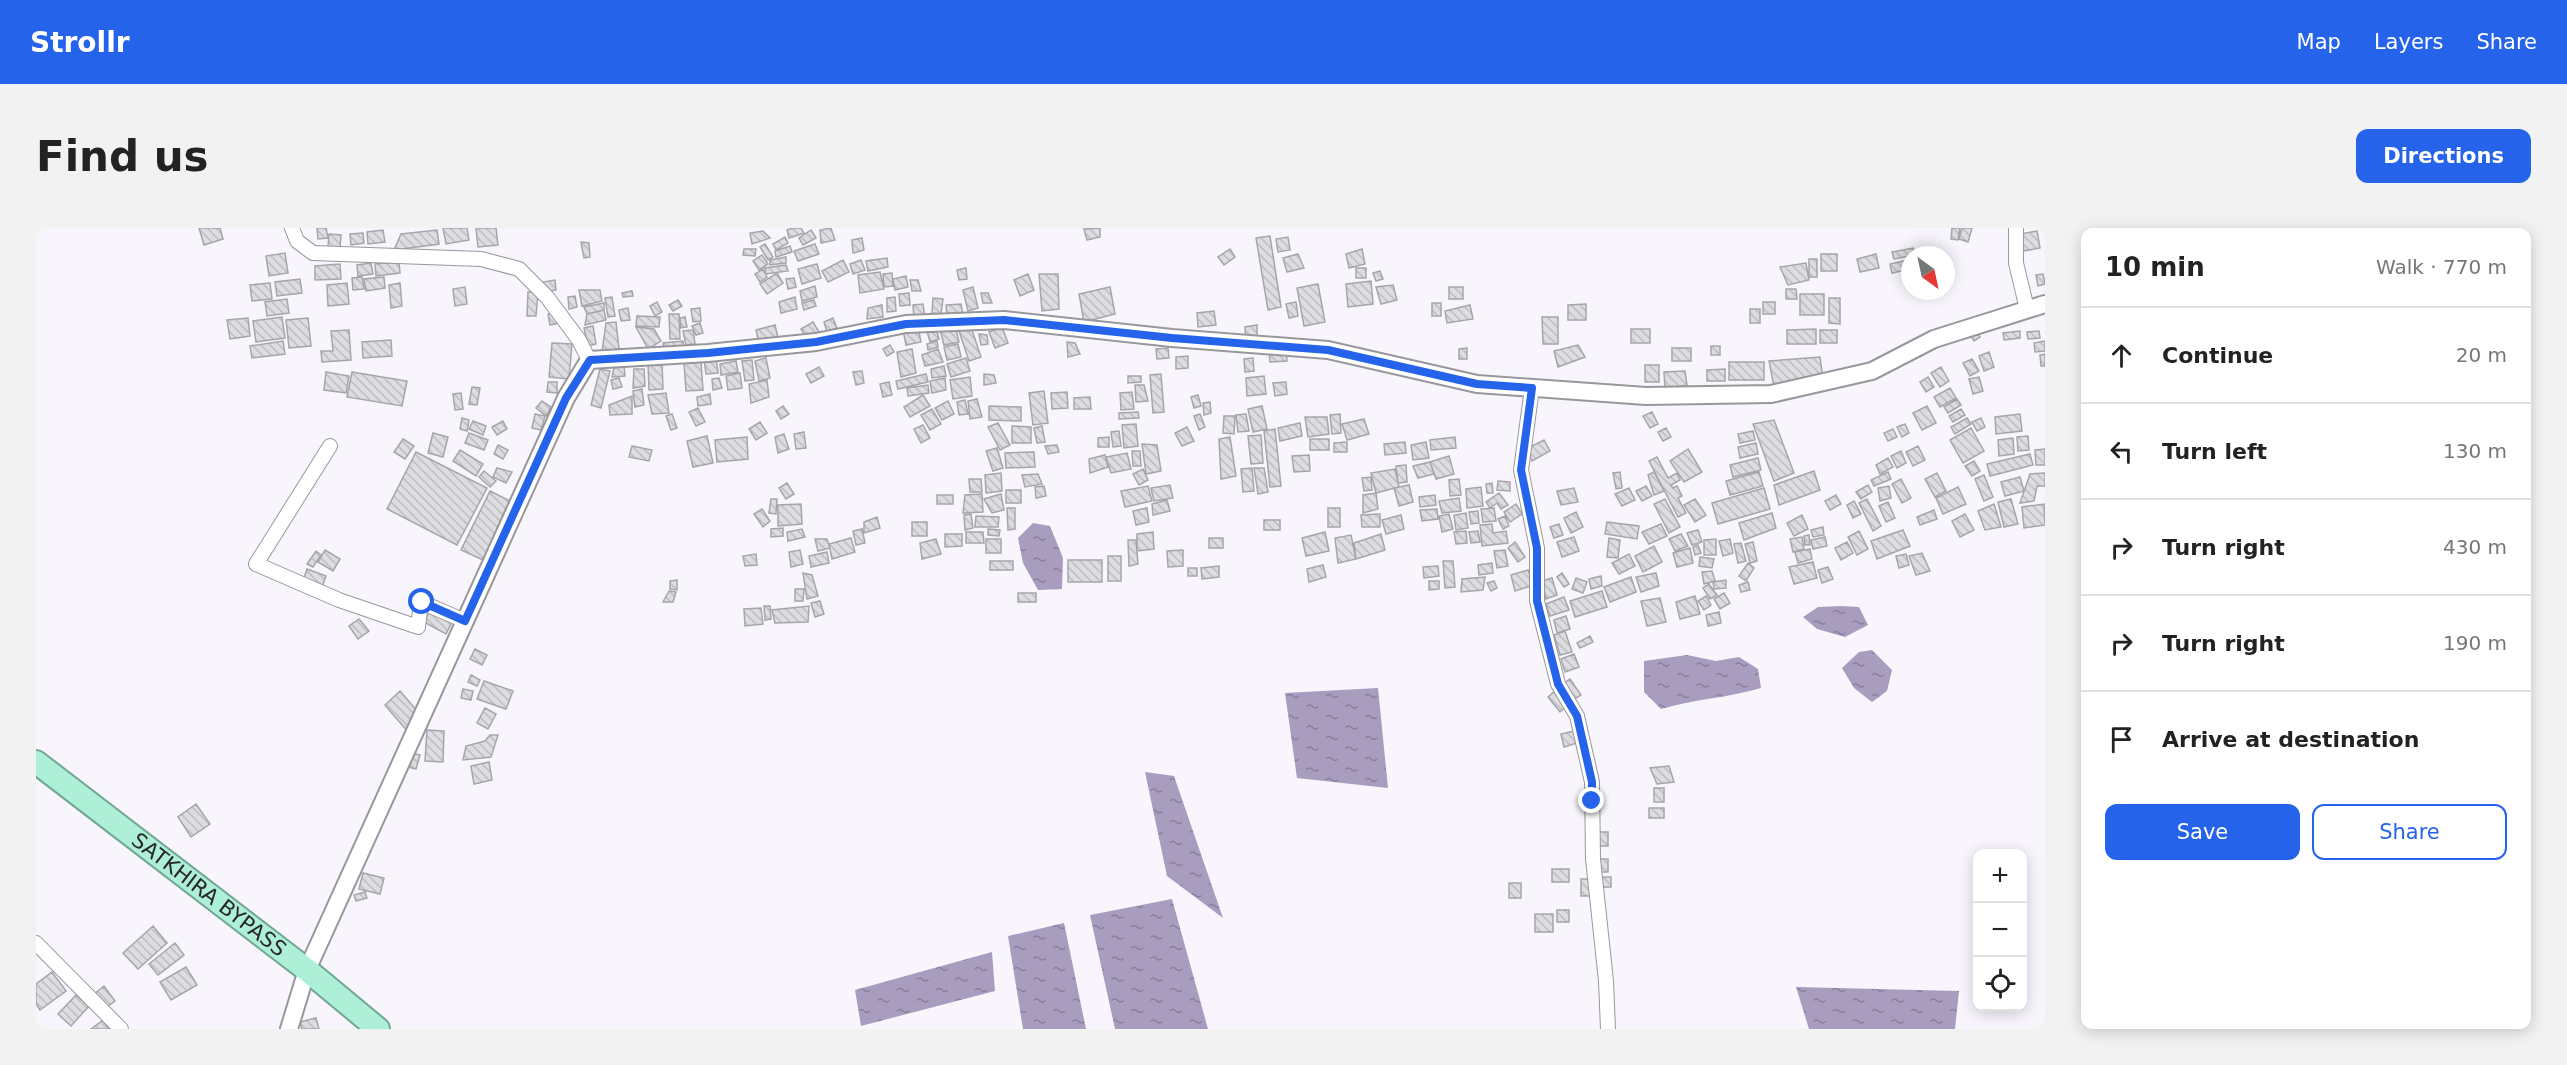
<!DOCTYPE html>
<meta charset="utf-8">
<style>
:root{--surface:#fff;--page:#f2f2f2;--text:#222;--muted:#767676;--line:#e0e0e0;--accent:#2563eb}
body{margin:0;font-family:"DejaVu Sans",sans-serif;background:var(--page);color:var(--text)}
.controls{position:absolute;right:18px;bottom:18px;display:grid;overflow:hidden;border-radius:12px;box-shadow:0 3px 15px #0003}
.controls button{width:54px;height:54px;display:grid;place-items:center;padding:0;border:0;border-bottom:2px solid var(--line);background:var(--surface);color:var(--text);font:30px sans-serif}
.compass{position:absolute;left:1865px;top:18px;width:54px;height:54px;border-radius:50%;background:var(--surface);box-shadow:0 3px 15px #0003;rotate:147deg}
.stop{position:absolute;width:18px;height:18px;margin:-14px;border:4px solid #2563eb;border-radius:50%;background:#fff}
.stop.end{background:#2563eb;border-color:#fff;box-shadow:0 2px 6px #0008}
.list{margin:0;padding:0;list-style:none}
h2{display:flex;justify-content:space-between;align-items:center;height:78px;margin:0;padding:0 24px;font-size:26px}
h2 small{font-size:20px;font-weight:400;color:var(--muted)}
.list li{display:grid;grid-template-columns:39px 1fr auto;gap:18px;align-items:center;box-sizing:border-box;height:96px;padding:0 24px;border-top:2px solid var(--line)}
.list b{display:block;font-size:22px;white-space:nowrap}
.list em{font-size:20px;font-style:normal;color:var(--muted)}
.actions{display:flex;gap:12px;padding:18px 24px}
.actions a{flex:1;padding:14px 0;border:2px solid var(--accent);border-radius:12px;text-align:center;font-size:21px;color:var(--accent)}
.actions .main{background:var(--accent);color:#fff}
.icon{flex:none;width:33px;height:33px;fill:none;stroke:currentColor;stroke-width:2;stroke-linecap:round;stroke-linejoin:round}
.map{position:relative;flex:none;width:2009px;height:801px;overflow:hidden;border-radius:12px}
header{display:flex;align-items:center;gap:36px;box-sizing:border-box;height:84px;padding:0 30px;background:var(--accent);color:#fff}
header strong{font-size:28px}
nav{display:flex;gap:33px;margin-inline-start:auto;font-size:21px}
.intro{display:flex;align-items:center;justify-content:space-between;box-sizing:border-box;height:144px;padding:0 36px}
h1{margin:0;font-size:42px}
.button{padding:15px 27px;border-radius:12px;background:var(--accent);color:#fff;font-size:21px;font-weight:700}
main{display:flex;gap:36px;padding:0 36px}
aside{flex:1;background:var(--surface);border-radius:12px;box-shadow:0 3px 15px #0003}
.map>svg:first-child{display:block}
.water{fill:url(#water-ripples)}
.building{fill:url(#building-back-hatch);stroke:#a7a5ab;stroke-width:1.5}
.lines{fill:none;stroke-linecap:round;stroke-linejoin:round}
.minor-casing{stroke:#99979c;stroke-width:16}
.tertiary-casing{stroke:#99979c;stroke-width:20}
.trunk-casing{stroke:#71a694;stroke-width:26}
.minor{stroke:#fff;stroke-width:14}
.tertiary{stroke:#fff;stroke-width:16}
.trunk{stroke:#aeefd8;stroke-width:22}
.route{stroke:#2563eb;stroke-width:8}
.labels{text-anchor:middle;dominant-baseline:central;stroke-width:5;stroke-linejoin:round;paint-order:stroke}
.street-label{font-size:21px;fill:#282729;stroke:#fff}
</style>
<header>
<strong>Strollr</strong>
<nav><a>Map</a><a>Layers</a><a>Share</a></nav>
</header>
<div class="intro"><h1>Find us</h1><a class="button">Directions</a></div>
<main>
<div class="map">
<svg width="2009" height="801" viewBox="0 0 2009 801">
<defs>
<pattern id="water-ripples" width="26" height="14" patternUnits="userSpaceOnUse" patternTransform="scale(1.5)"><rect width="26" height="14" fill="#a89cbf"/><path d="M2 4q2-2 4 0t4 0M15 11q2-2 4 0t4 0" fill="none" stroke="#897f9b"/></pattern>
<pattern id="building-back-hatch" width="6" height="6" patternUnits="userSpaceOnUse" patternTransform="scale(1.5)"><rect width="6" height="6" fill="#dddce1"/><path d="M-1 5l2 2M0 0l6 6M5-1l2 2" fill="none" stroke="#bebdc1"/></pattern>
</defs>
<rect width="100%" height="100%" fill="#f8f6fc"/>
<path class="water" d="M 997,295 L 1014,298 L 1027,330 L 1026,361 L 1002,362 L 987,335 L 982,310 Z
M 1805,378 L 1823,379 L 1832,397 L 1809,409 L 1781,401 L 1767,389 L 1782,379 Z
M 1836,422 L 1856,442 L 1851,463 L 1836,474 L 1818,460 L 1806,440 L 1823,424 Z
M 1651,427 L 1680,433 L 1703,429 L 1722,441 L 1725,460 C 1692,470 1658,471 1625,481 L 1608,464 L 1608,433 Z
M 1342,460 L 1352,560 L 1261,550 L 1249,465 Z
M 1109,544 L 1138,548 L 1187,690 L 1131,648 Z
M 1136,671 L 1172,801 L 1079,801 L 1054,687 Z
M 1028,695 L 1050,801 L 987,801 L 972,708 Z
M 956,724 L 959,763 L 825,798 L 819,762 Z
M 1760,759 L 1923,763 L 1919,801 L 1773,801 Z"/>
<path class="building" d="M 163,0 L 184,0 L 187,11 L 168,17 Z
M 281,0 L 290,0 L 292,10 L 282,11 Z
M 407,0 L 431,0 L 433,12 L 410,16 Z
M 440,0 L 460,0 L 462,17 L 442,19 Z
M 757,0 L 765,0 L 768,5 L 753,10 L 751,2 Z
M 795,0 L 799,12 L 785,15 L 784,2 Z
M 1064,0 L 1064,9 L 1051,12 L 1048,1 Z
M 1916,0 L 1924,0 L 1922,12 L 1915,11 Z
M 1926,0 L 1936,0 L 1932,14 L 1923,11 Z
M 347,2 L 349,14 L 332,16 L 331,4 Z
M 401,2 L 403,16 L 358,22 L 365,6 Z
M 775,2 L 780,10 L 767,17 L 763,10 Z
M 727,3 L 734,10 L 716,16 L 714,5 Z
M 2001,3 L 2004,20 L 1988,23 L 1984,6 Z
M 327,5 L 328,15 L 315,17 L 314,6 Z
M 293,6 L 305,7 L 304,20 L 292,19 Z
M 1234,8 L 1245,79 L 1232,82 L 1220,10 Z
M 749,9 L 752,15 L 740,22 L 737,16 Z
M 1252,9 L 1254,22 L 1242,24 L 1240,11 Z
M 826,10 L 828,22 L 817,25 L 816,12 Z
M 545,14 L 553,15 L 554,29 L 548,30 Z
M 729,16 L 737,29 L 732,32 L 724,19 Z
M 779,16 L 783,26 L 762,33 L 758,23 Z
M 754,18 L 756,24 L 740,29 L 739,23 Z
M 1877,20 L 1879,27 L 1858,31 L 1856,24 Z
M 708,21 L 720,21 L 719,28 L 707,27 Z
M 1194,21 L 1199,29 L 1188,37 L 1182,29 Z
M 1326,21 L 1329,36 L 1313,40 L 1310,26 Z
M 249,25 L 252,45 L 233,48 L 230,28 Z
M 1262,26 L 1268,40 L 1251,44 L 1247,30 Z
M 1785,26 L 1801,26 L 1801,43 L 1785,43 Z
M 1840,26 L 1843,40 L 1824,44 L 1821,31 Z
M 726,27 L 732,36 L 723,42 L 717,33 Z
M 750,29 L 750,35 L 734,37 L 734,32 Z
M 851,30 L 852,39 L 832,43 L 830,33 Z
M 1773,31 L 1781,31 L 1781,49 L 1773,49 Z
M 807,32 L 813,44 L 792,54 L 786,43 Z
M 825,32 L 829,42 L 817,46 L 814,36 Z
M 1868,33 L 1870,42 L 1856,45 L 1854,36 Z
M 363,34 L 364,45 L 340,48 L 339,36 Z
M 335,35 L 337,46 L 322,48 L 321,37 Z
M 1770,35 L 1773,52 L 1752,57 L 1744,39 Z
M 304,36 L 305,51 L 279,52 L 279,38 Z
M 781,36 L 785,50 L 766,56 L 762,41 Z
M 750,37 L 752,43 L 730,46 L 729,40 Z
M 930,40 L 931,51 L 923,52 L 921,42 Z
M 1320,40 L 1330,40 L 1330,50 L 1320,50 Z
M 727,41 L 731,49 L 724,54 L 719,46 Z
M 1344,43 L 1347,51 L 1340,53 L 1337,45 Z
M 844,44 L 848,61 L 824,65 L 822,47 Z
M 741,45 L 747,55 L 731,66 L 724,56 Z
M 856,45 L 857,58 L 848,59 L 847,46 Z
M 992,46 L 998,62 L 984,68 L 978,52 Z
M 1003,46 L 1022,46 L 1023,81 L 1006,83 Z
M 2007,46 L 2009,56 L 2002,58 L 2000,47 Z
M 870,48 L 872,59 L 859,62 L 857,51 Z
M 326,49 L 328,61 L 317,62 L 316,50 Z
M 348,49 L 349,60 L 330,63 L 328,51 Z
M 758,50 L 760,59 L 752,61 L 750,51 Z
M 264,51 L 266,65 L 241,68 L 239,54 Z
M 519,52 L 520,62 L 509,64 L 507,54 Z
M 874,52 L 882,52 L 885,63 L 876,63 Z
M 1335,53 L 1337,76 L 1312,79 L 1310,56 Z
M 234,55 L 236,71 L 216,73 L 214,57 Z
M 311,55 L 313,76 L 292,78 L 291,57 Z
M 364,55 L 366,78 L 355,80 L 353,57 Z
M 1282,56 L 1289,94 L 1268,98 L 1261,60 Z
M 1357,57 L 1361,72 L 1345,76 L 1340,59 Z
M 779,58 L 781,69 L 766,73 L 764,63 Z
M 429,59 L 431,76 L 419,78 L 417,61 Z
M 937,59 L 942,80 L 932,83 L 927,62 Z
M 1074,59 L 1079,86 L 1048,94 L 1043,66 Z
M 1413,59 L 1427,59 L 1427,71 L 1413,71 Z
M 1750,61 L 1760,61 L 1761,71 L 1750,71 Z
M 543,62 L 564,62 L 566,73 L 546,78 Z
M 596,63 L 597,68 L 587,69 L 586,65 Z
M 492,64 L 502,64 L 500,88 L 491,88 Z
M 873,65 L 874,77 L 864,78 L 863,66 Z
M 945,65 L 952,65 L 956,75 L 947,75 Z
M 1764,66 L 1788,66 L 1788,87 L 1764,87 Z
M 539,68 L 541,79 L 533,81 L 532,69 Z
M 576,69 L 579,88 L 572,89 L 569,70 Z
M 759,69 L 761,81 L 745,85 L 743,74 Z
M 859,69 L 860,83 L 851,84 L 851,70 Z
M 897,70 L 907,71 L 905,86 L 896,85 Z
M 1793,70 L 1804,70 L 1804,96 L 1793,95 Z
M 251,71 L 253,85 L 231,88 L 229,74 Z
M 642,72 L 646,78 L 637,83 L 633,77 Z
M 778,72 L 780,78 L 768,82 L 766,75 Z
M 621,74 L 626,84 L 619,88 L 614,78 Z
M 1260,74 L 1262,88 L 1253,90 L 1250,76 Z
M 1727,74 L 1739,74 L 1739,86 L 1727,86 Z
M 568,75 L 568,82 L 551,86 L 548,79 Z
M 1396,75 L 1405,75 L 1405,88 L 1396,88 Z
M 887,76 L 889,90 L 878,91 L 877,77 Z
M 925,76 L 927,88 L 911,89 L 910,77 Z
M 1550,76 L 1550,92 L 1532,92 L 1532,77 Z
M 846,77 L 847,89 L 831,91 L 832,80 Z
M 1434,77 L 1437,91 L 1411,95 L 1409,83 Z
M 592,80 L 594,92 L 585,93 L 583,82 Z
M 664,80 L 665,93 L 657,94 L 655,81 Z
M 1714,81 L 1724,81 L 1724,95 L 1714,95 Z
M 568,82 L 570,92 L 549,97 L 551,86 Z
M 1178,83 L 1180,97 L 1162,99 L 1161,85 Z
M 523,84 L 524,95 L 514,97 L 512,86 Z
M 633,86 L 643,86 L 644,111 L 634,111 Z
M 601,88 L 624,89 L 623,99 L 600,98 Z
M 246,89 L 249,110 L 220,114 L 217,93 Z
M 649,89 L 651,99 L 645,100 L 644,90 Z
M 1506,89 L 1522,89 L 1522,116 L 1507,116 Z
M 212,90 L 214,108 L 194,111 L 191,92 Z
M 272,90 L 275,118 L 253,120 L 250,92 Z
M 797,90 L 801,100 L 791,104 L 788,94 Z
M 580,94 L 583,121 L 566,124 L 570,95 Z
M 777,94 L 783,104 L 771,111 L 765,101 Z
M 664,95 L 667,105 L 660,107 L 656,98 Z
M 934,96 L 945,129 L 933,133 L 922,100 Z
M 739,97 L 742,110 L 723,115 L 720,102 Z
M 919,97 L 923,114 L 908,117 L 904,101 Z
M 1221,97 L 1221,111 L 1210,113 L 1209,99 Z
M 557,98 L 560,116 L 552,118 L 548,100 Z
M 600,99 L 618,101 L 625,113 L 612,121 Z
M 882,99 L 885,114 L 870,117 L 867,102 Z
M 966,99 L 972,115 L 959,120 L 953,104 Z
M 900,100 L 903,111 L 894,114 L 891,103 Z
M 1595,101 L 1614,101 L 1614,115 L 1595,115 Z
M 1780,101 L 1780,116 L 1751,116 L 1751,102 Z
M 1939,101 L 1944,109 L 1938,113 L 1933,105 Z
M 313,102 L 315,132 L 286,134 L 285,123 L 297,123 L 295,103 Z
M 657,102 L 659,116 L 650,117 L 647,103 Z
M 1784,102 L 1801,102 L 1801,115 L 1784,115 Z
M 1984,103 L 1984,110 L 1968,112 L 1967,105 Z
M 2003,103 L 2004,110 L 1992,111 L 1991,104 Z
M 943,106 L 951,107 L 952,116 L 945,117 Z
M 355,112 L 356,128 L 327,130 L 326,114 Z
M 247,113 L 249,126 L 216,130 L 214,118 Z
M 647,113 L 648,120 L 628,122 L 627,115 Z
M 901,113 L 902,119 L 892,122 L 891,116 Z
M 2009,113 L 2009,123 L 1999,124 L 1998,115 Z
M 1031,114 L 1039,115 L 1044,126 L 1032,129 Z
M 516,115 L 536,116 L 533,151 L 513,149 Z
M 922,116 L 925,129 L 911,132 L 908,119 Z
M 854,117 L 858,124 L 851,128 L 847,121 Z
M 1542,117 L 1549,129 L 1522,139 L 1518,123 Z
M 1675,118 L 1684,118 L 1684,127 L 1675,127 Z
M 1132,120 L 1133,130 L 1121,131 L 1120,121 Z
M 1250,120 L 1251,133 L 1234,134 L 1233,122 Z
M 1431,120 L 1431,131 L 1423,131 L 1423,121 Z
M 1636,120 L 1655,120 L 1655,133 L 1636,133 Z
M 876,121 L 880,145 L 865,149 L 861,124 Z
M 902,121 L 907,134 L 889,138 L 886,127 Z
M 1953,124 L 1958,139 L 1948,143 L 1943,128 Z
M 2009,126 L 2009,138 L 2005,138 L 2004,127 Z
M 1152,128 L 1152,140 L 1140,141 L 1140,129 Z
M 680,129 L 682,145 L 670,146 L 668,131 Z
M 1784,129 L 1787,151 L 1738,159 L 1733,133 Z
M 730,130 L 734,150 L 723,153 L 719,133 Z
M 930,130 L 934,143 L 915,149 L 911,136 Z
M 1217,130 L 1218,143 L 1209,144 L 1208,131 Z
M 1936,131 L 1943,143 L 1934,148 L 1927,135 Z
M 716,132 L 718,152 L 709,153 L 706,133 Z
M 700,133 L 702,144 L 685,147 L 684,136 Z
M 665,134 L 667,162 L 650,163 L 648,135 Z
M 1693,134 L 1728,134 L 1728,152 L 1693,152 Z
M 626,135 L 627,161 L 613,162 L 612,136 Z
M 1609,137 L 1623,137 L 1623,154 L 1609,154 Z
M 588,138 L 589,148 L 576,149 L 578,140 Z
M 908,138 L 910,148 L 896,150 L 895,141 Z
M 783,139 L 788,148 L 775,155 L 770,146 Z
M 1905,139 L 1913,153 L 1904,159 L 1895,145 Z
M 564,141 L 574,143 L 565,180 L 555,177 Z
M 598,141 L 608,141 L 609,158 L 597,160 Z
M 1689,141 L 1689,153 L 1671,153 L 1671,142 Z
M 826,143 L 828,155 L 820,157 L 817,144 Z
M 1649,143 L 1651,157 L 1629,161 L 1628,144 Z
M 290,144 L 313,148 L 310,165 L 288,162 Z
M 316,144 L 371,153 L 366,178 L 311,169 Z
M 704,145 L 706,160 L 692,162 L 690,148 Z
M 890,146 L 892,154 L 862,161 L 860,153 Z
M 948,146 L 958,147 L 960,155 L 948,157 Z
M 1125,146 L 1128,184 L 1117,185 L 1114,147 Z
M 1092,148 L 1105,148 L 1105,154 L 1092,155 Z
M 1228,148 L 1230,166 L 1211,168 L 1210,150 Z
M 934,149 L 936,168 L 917,171 L 914,152 Z
M 1892,149 L 1898,159 L 1890,164 L 1884,154 Z
M 1943,149 L 1947,163 L 1937,166 L 1933,151 Z
M 583,150 L 586,159 L 577,161 L 575,152 Z
M 683,150 L 686,160 L 677,162 L 676,151 Z
M 909,150 L 910,162 L 896,165 L 894,153 Z
M 731,152 L 733,169 L 715,175 L 713,156 Z
M 512,154 L 521,154 L 521,165 L 511,164 Z
M 853,154 L 856,167 L 847,169 L 844,156 Z
M 1250,154 L 1251,166 L 1239,168 L 1237,155 Z
M 892,157 L 893,165 L 872,168 L 871,160 Z
M 1099,157 L 1108,157 L 1112,173 L 1100,174 Z
M 436,159 L 444,160 L 441,177 L 433,176 Z
M 1914,160 L 1920,170 L 1904,179 L 1898,169 Z
M 606,161 L 608,177 L 599,179 L 597,163 Z
M 1008,163 L 1012,195 L 997,197 L 993,165 Z
M 1031,164 L 1032,180 L 1016,181 L 1015,165 Z
M 1096,164 L 1098,181 L 1085,182 L 1084,165 Z
M 425,165 L 427,181 L 419,182 L 417,166 Z
M 630,165 L 633,185 L 616,186 L 612,167 Z
M 674,166 L 675,176 L 662,178 L 661,169 Z
M 887,167 L 894,178 L 874,189 L 868,179 Z
M 1162,167 L 1165,178 L 1158,180 L 1155,169 Z
M 596,168 L 596,186 L 574,187 L 573,177 Z
M 1054,169 L 1055,181 L 1038,181 L 1038,170 Z
M 941,171 L 946,189 L 934,191 L 932,173 Z
M 1921,171 L 1925,177 L 1912,185 L 1908,179 Z
M 929,172 L 932,186 L 923,187 L 921,174 Z
M 506,173 L 515,179 L 510,188 L 500,180 Z
M 912,173 L 918,186 L 906,192 L 899,180 Z
M 1174,174 L 1175,185 L 1168,187 L 1167,175 Z
M 747,178 L 753,186 L 745,191 L 740,183 Z
M 953,178 L 985,179 L 985,193 L 953,192 Z
M 1226,178 L 1231,201 L 1217,204 L 1212,181 Z
M 1891,178 L 1900,195 L 1886,202 L 1877,185 Z
M 662,180 L 669,194 L 660,198 L 653,184 Z
M 896,181 L 905,196 L 894,202 L 885,187 Z
M 1925,181 L 1929,187 L 1917,194 L 1913,188 Z
M 1102,184 L 1103,190 L 1083,191 L 1083,185 Z
M 1616,184 L 1622,196 L 1614,200 L 1607,188 Z
M 499,186 L 509,188 L 505,202 L 496,200 Z
M 636,186 L 641,200 L 635,202 L 630,188 Z
M 1164,186 L 1169,199 L 1163,202 L 1158,188 Z
M 1210,186 L 1213,203 L 1202,204 L 1200,187 Z
M 1304,186 L 1305,205 L 1296,206 L 1294,187 Z
M 1984,186 L 1986,203 L 1960,206 L 1959,189 Z
M 1188,188 L 1199,188 L 1198,206 L 1187,205 Z
M 1269,189 L 1291,189 L 1293,206 L 1272,209 Z
M 426,190 L 433,192 L 431,203 L 424,201 Z
M 1931,190 L 1935,196 L 1919,206 L 1915,199 Z
M 1945,190 L 1949,199 L 1941,203 L 1936,194 Z
M 1328,191 L 1333,206 L 1311,212 L 1306,196 Z
M 1738,192 L 1758,245 L 1738,253 L 1717,196 Z
M 437,193 L 450,198 L 447,207 L 433,201 Z
M 467,193 L 471,201 L 461,207 L 456,199 Z
M 724,194 L 731,205 L 720,212 L 713,201 Z
M 962,195 L 974,217 L 964,222 L 952,199 Z
M 1264,195 L 1266,208 L 1244,213 L 1242,200 Z
M 1100,196 L 1102,218 L 1088,220 L 1086,197 Z
M 1869,196 L 1873,205 L 1866,209 L 1861,199 Z
M 887,197 L 894,210 L 885,215 L 878,201 Z
M 976,198 L 995,199 L 995,215 L 976,215 Z
M 1006,198 L 1009,214 L 1001,215 L 998,200 Z
M 1151,199 L 1158,213 L 1146,218 L 1139,205 Z
M 1630,200 L 1635,209 L 1627,213 L 1622,204 Z
M 1935,200 L 1948,223 L 1927,235 L 1914,212 Z
M 1239,201 L 1245,258 L 1234,259 L 1228,203 Z
M 1857,201 L 1861,209 L 1852,213 L 1848,205 Z
M 1083,203 L 1085,218 L 1077,219 L 1075,204 Z
M 1717,203 L 1719,212 L 1704,215 L 1702,206 Z
M 768,204 L 770,220 L 760,221 L 758,206 Z
M 397,205 L 412,209 L 407,229 L 392,225 Z
M 433,205 L 452,212 L 448,222 L 429,215 Z
M 748,206 L 753,221 L 742,225 L 739,209 Z
M 1225,207 L 1227,235 L 1215,236 L 1212,208 Z
M 671,208 L 677,235 L 657,239 L 651,213 Z
M 1992,208 L 1993,222 L 1982,223 L 1981,209 Z
M 711,209 L 712,231 L 681,234 L 679,212 Z
M 1073,209 L 1073,219 L 1062,219 L 1062,210 Z
M 1194,209 L 1200,248 L 1185,251 L 1183,211 Z
M 1419,209 L 1420,220 L 1395,222 L 1394,212 Z
M 1977,210 L 1978,226 L 1963,228 L 1962,212 Z
M 367,211 L 378,218 L 369,231 L 358,224 Z
M 1274,211 L 1293,211 L 1293,222 L 1274,222 Z
M 1508,212 L 1514,223 L 1496,233 L 1490,221 Z
M 1311,214 L 1311,224 L 1298,224 L 1298,215 Z
M 1369,214 L 1370,225 L 1349,227 L 1348,216 Z
M 1390,214 L 1393,230 L 1377,232 L 1375,217 Z
M 1720,215 L 1722,226 L 1704,230 L 1702,219 Z
M 1106,216 L 1121,217 L 1125,243 L 1110,246 Z
M 462,217 L 472,222 L 467,231 L 458,226 Z
M 1021,217 L 1023,224 L 1012,226 L 1009,218 Z
M 596,218 L 616,222 L 613,233 L 593,229 Z
M 1882,218 L 1889,232 L 1877,238 L 1870,224 Z
M 961,220 L 967,240 L 957,243 L 950,223 Z
M 1652,221 L 1666,244 L 1648,254 L 1634,233 Z
M 2009,221 L 2009,237 L 2000,237 L 1999,222 Z
M 424,222 L 447,236 L 440,248 L 417,233 Z
M 1096,223 L 1104,223 L 1105,238 L 1097,238 Z
M 1865,223 L 1870,235 L 1861,240 L 1855,228 Z
M 380,224 L 451,260 L 421,317 L 351,281 Z
M 998,224 L 999,239 L 970,240 L 969,225 Z
M 1091,225 L 1095,241 L 1075,245 L 1070,229 Z
M 1994,226 L 1997,237 L 1954,248 L 1951,236 Z
M 1069,227 L 1072,239 L 1054,245 L 1053,231 Z
M 1273,227 L 1274,243 L 1258,244 L 1256,228 Z
M 1413,228 L 1418,246 L 1400,251 L 1394,234 Z
M 1621,229 L 1632,250 L 1641,245 L 1644,252 L 1635,257 L 1637,260 L 1641,258 L 1646,268 L 1642,270 L 1650,285 L 1642,289 L 1613,233 Z
M 1722,230 L 1725,242 L 1697,249 L 1694,237 Z
M 1852,230 L 1857,239 L 1844,246 L 1840,237 Z
M 1938,233 L 1944,243 L 1936,248 L 1929,238 Z
M 1394,234 L 1398,246 L 1382,250 L 1377,238 Z
M 1370,237 L 1371,254 L 1362,255 L 1360,238 Z
M 461,240 L 476,244 L 470,255 L 457,249 Z
M 1216,240 L 1218,263 L 1207,264 L 1205,241 Z
M 1218,240 L 1228,240 L 1232,264 L 1222,266 Z
M 1107,241 L 1112,252 L 1103,257 L 1097,246 Z
M 1359,241 L 1363,259 L 1340,265 L 1335,245 Z
M 448,243 L 460,253 L 454,259 L 443,249 Z
M 1778,243 L 1784,262 L 1743,277 L 1738,257 Z
M 1584,244 L 1586,260 L 1580,261 L 1577,245 Z
M 1618,244 L 1628,263 L 1618,267 L 1612,247 Z
M 1723,244 L 1727,258 L 1694,267 L 1690,253 Z
M 1852,244 L 1855,251 L 1838,258 L 1835,252 Z
M 965,245 L 966,263 L 950,265 L 949,247 Z
M 1901,245 L 1910,263 L 1899,269 L 1889,251 Z
M 2009,245 L 2009,258 L 2001,258 L 1998,273 L 1984,275 L 1994,246 Z
M 1002,246 L 1006,256 L 989,259 L 986,247 Z
M 1948,247 L 1957,269 L 1948,273 L 1939,251 Z
M 1335,249 L 1336,262 L 1328,263 L 1326,250 Z
M 1984,249 L 1988,263 L 1969,268 L 1965,254 Z
M 933,251 L 945,251 L 946,264 L 934,264 Z
M 1423,251 L 1425,267 L 1414,268 L 1413,252 Z
M 1865,251 L 1875,270 L 1866,275 L 1856,256 Z
M 1462,253 L 1474,254 L 1474,263 L 1461,262 Z
M 751,255 L 758,266 L 750,271 L 743,260 Z
M 1456,255 L 1457,265 L 1451,265 L 1450,256 Z
M 1134,257 L 1137,270 L 1118,273 L 1115,260 Z
M 1373,257 L 1377,274 L 1363,278 L 1358,260 Z
M 1832,257 L 1836,264 L 1825,271 L 1820,264 Z
M 1008,258 L 1010,268 L 1000,270 L 999,259 Z
M 1112,258 L 1116,273 L 1089,279 L 1085,263 Z
M 1610,258 L 1616,268 L 1606,273 L 1600,263 Z
M 1853,258 L 1855,270 L 1844,273 L 1842,260 Z
M 1445,259 L 1447,278 L 1431,280 L 1430,261 Z
M 1922,259 L 1930,276 L 1907,286 L 1900,270 Z
M 1538,260 L 1542,274 L 1525,277 L 1521,263 Z
M 1593,260 L 1599,272 L 1586,278 L 1579,266 Z
M 1728,260 L 1734,281 L 1682,296 L 1676,275 Z
M 970,262 L 985,262 L 985,275 L 970,275 Z
M 454,263 L 476,274 L 447,332 L 425,322 Z
M 1340,265 L 1342,281 L 1327,285 L 1327,267 Z
M 1463,265 L 1472,277 L 1465,281 L 1461,275 L 1454,280 L 1450,274 Z
M 946,266 L 947,284 L 927,285 L 929,267 Z
M 965,266 L 968,282 L 956,285 L 948,271 Z
M 901,267 L 917,267 L 917,276 L 901,276 Z
M 1399,267 L 1400,277 L 1384,279 L 1383,269 Z
M 1800,267 L 1805,276 L 1794,282 L 1789,273 Z
M 1423,270 L 1425,283 L 1406,285 L 1403,273 Z
M 735,271 L 741,271 L 740,286 L 733,285 Z
M 1629,271 L 1644,299 L 1633,305 L 1618,276 Z
M 1659,271 L 1670,287 L 1659,294 L 1648,277 Z
M 1831,271 L 1845,298 L 1837,303 L 1823,275 Z
M 1975,271 L 1982,296 L 1968,299 L 1962,274 Z
M 1131,272 L 1134,283 L 1117,287 L 1116,276 Z
M 1818,273 L 1825,286 L 1817,290 L 1811,277 Z
M 1852,274 L 1859,290 L 1850,294 L 1843,278 Z
M 765,276 L 766,296 L 742,298 L 742,277 Z
M 1480,276 L 1486,286 L 1474,294 L 1468,284 Z
M 1958,276 L 1965,299 L 1949,302 L 1942,283 Z
M 2008,276 L 2009,297 L 1988,300 L 1986,279 Z
M 971,280 L 979,280 L 979,301 L 972,302 Z
M 1111,280 L 1113,294 L 1100,297 L 1097,283 Z
M 1292,280 L 1304,280 L 1304,299 L 1292,299 Z
M 1458,280 L 1460,293 L 1447,294 L 1445,281 Z
M 726,281 L 734,293 L 727,299 L 718,286 Z
M 1401,281 L 1402,291 L 1386,293 L 1384,282 Z
M 1898,282 L 1901,291 L 1884,297 L 1881,289 Z
M 1442,283 L 1443,295 L 1435,296 L 1433,284 Z
M 1540,284 L 1547,299 L 1535,305 L 1528,290 Z
M 1430,285 L 1432,300 L 1420,302 L 1418,287 Z
M 1736,285 L 1740,300 L 1708,312 L 1703,295 Z
M 935,286 L 937,300 L 929,302 L 928,287 Z
M 1344,286 L 1344,299 L 1326,299 L 1325,287 Z
M 1413,286 L 1417,301 L 1406,304 L 1403,288 Z
M 1929,286 L 1938,302 L 1924,309 L 1916,293 Z
M 1365,287 L 1368,301 L 1350,306 L 1346,292 Z
M 1766,287 L 1772,301 L 1758,308 L 1751,295 Z
M 940,288 L 963,289 L 962,299 L 939,299 Z
M 1469,288 L 1473,298 L 1467,301 L 1462,291 Z
M 841,289 L 844,300 L 828,305 L 828,294 Z
M 1228,292 L 1244,292 L 1244,302 L 1228,302 Z
M 876,294 L 891,294 L 891,308 L 876,308 Z
M 1571,294 L 1603,298 L 1601,311 L 1569,306 Z
M 1456,296 L 1457,305 L 1470,303 L 1472,315 L 1446,318 L 1444,297 Z
M 1523,296 L 1527,307 L 1518,310 L 1514,299 Z
M 1625,296 L 1631,308 L 1613,316 L 1606,304 Z
M 1787,299 L 1788,307 L 1777,309 L 1775,302 Z
M 747,300 L 747,308 L 735,309 L 735,301 Z
M 766,301 L 769,309 L 752,313 L 751,304 Z
M 826,301 L 829,315 L 820,317 L 817,303 Z
M 952,301 L 964,302 L 963,308 L 952,307 Z
M 1662,302 L 1666,314 L 1656,317 L 1651,305 Z
M 1867,302 L 1874,318 L 1841,331 L 1835,313 Z
M 1430,303 L 1431,315 L 1420,316 L 1418,304 Z
M 1442,303 L 1444,314 L 1435,315 L 1433,304 Z
M 1823,303 L 1832,321 L 1821,327 L 1812,309 Z
M 930,304 L 947,304 L 948,315 L 930,315 Z
M 1117,304 L 1118,321 L 1101,323 L 1101,306 Z
M 1289,304 L 1293,323 L 1270,328 L 1266,310 Z
M 909,306 L 926,306 L 926,318 L 909,319 Z
M 1345,306 L 1349,322 L 1320,331 L 1318,315 Z
M 1645,306 L 1652,318 L 1639,323 L 1633,311 Z
M 1315,307 L 1320,331 L 1302,335 L 1299,310 Z
M 1773,307 L 1774,317 L 1769,317 L 1768,308 Z
M 1538,309 L 1543,323 L 1526,329 L 1521,314 Z
M 1766,309 L 1768,321 L 1757,324 L 1754,311 Z
M 1789,309 L 1791,318 L 1777,321 L 1775,312 Z
M 815,310 L 819,324 L 796,331 L 793,316 Z
M 1173,310 L 1187,310 L 1187,320 L 1173,320 Z
M 1573,310 L 1584,312 L 1582,330 L 1571,329 Z
M 779,311 L 791,311 L 794,320 L 782,323 Z
M 900,311 L 905,326 L 886,331 L 884,315 Z
M 950,311 L 965,311 L 965,325 L 950,325 Z
M 1680,311 L 1680,327 L 1668,327 L 1668,312 Z
M 1694,311 L 1697,325 L 1687,328 L 1683,313 Z
M 1092,312 L 1100,312 L 1102,336 L 1093,338 Z
M 1479,314 L 1489,329 L 1482,334 L 1472,320 Z
M 1717,314 L 1721,333 L 1714,335 L 1709,316 Z
M 1811,314 L 1817,325 L 1805,332 L 1799,320 Z
M 1705,315 L 1710,333 L 1702,335 L 1698,316 Z
M 1662,317 L 1665,325 L 1659,327 L 1657,319 Z
M 1618,318 L 1626,334 L 1607,344 L 1599,328 Z
M 1654,320 L 1657,335 L 1641,339 L 1637,325 Z
M 1774,321 L 1776,331 L 1762,335 L 1759,324 Z
M 289,322 L 304,331 L 297,343 L 282,334 Z
M 764,322 L 767,336 L 755,339 L 753,324 Z
M 1147,322 L 1147,338 L 1132,339 L 1131,323 Z
M 1469,322 L 1472,338 L 1461,340 L 1458,323 Z
M 280,323 L 285,327 L 277,339 L 271,336 Z
M 791,324 L 793,335 L 775,339 L 773,328 Z
M 1886,325 L 1894,343 L 1880,347 L 1873,328 Z
M 720,326 L 721,337 L 709,338 L 707,328 Z
M 1593,326 L 1599,338 L 1583,346 L 1576,335 Z
M 1870,326 L 1873,337 L 1863,340 L 1860,328 Z
M 1072,328 L 1085,328 L 1085,353 L 1072,353 Z
M 1664,329 L 1678,331 L 1676,340 L 1663,338 Z
M 1032,332 L 1066,332 L 1066,354 L 1032,354 Z
M 954,333 L 977,333 L 977,342 L 954,342 Z
M 1407,333 L 1417,333 L 1419,359 L 1409,360 Z
M 1777,334 L 1781,350 L 1758,356 L 1753,339 Z
M 1456,335 L 1457,345 L 1443,347 L 1442,337 Z
M 1712,335 L 1718,340 L 1710,353 L 1703,348 Z
M 1287,337 L 1290,349 L 1273,354 L 1271,341 Z
M 1183,338 L 1183,349 L 1166,351 L 1165,340 Z
M 1402,338 L 1403,348 L 1388,350 L 1387,339 Z
M 1792,339 L 1797,351 L 1786,355 L 1782,342 Z
M 1152,340 L 1161,340 L 1161,348 L 1152,348 Z
M 271,341 L 290,348 L 286,359 L 267,353 Z
M 1492,342 L 1498,357 L 1479,363 L 1475,347 Z
M 1676,343 L 1679,353 L 1668,356 L 1666,344 Z
M 767,345 L 776,347 L 782,368 L 771,371 Z
M 1526,345 L 1533,356 L 1528,359 L 1521,349 Z
M 1620,345 L 1623,358 L 1605,364 L 1600,349 Z
M 1565,348 L 1566,358 L 1555,361 L 1553,351 Z
M 1449,349 L 1447,362 L 1425,364 L 1426,351 Z
M 1595,349 L 1600,364 L 1574,374 L 1568,359 Z
M 1516,350 L 1521,367 L 1510,371 L 1506,353 Z
M 1540,350 L 1551,354 L 1547,365 L 1536,361 Z
M 641,352 L 641,362 L 634,361 L 634,353 Z
M 1690,352 L 1690,360 L 1678,361 L 1677,354 Z
M 1393,353 L 1403,353 L 1403,361 L 1393,362 Z
M 1458,353 L 1461,360 L 1455,363 L 1451,355 Z
M 1712,354 L 1714,362 L 1705,364 L 1703,357 Z
M 1673,356 L 1681,367 L 1674,371 L 1667,360 Z
M 759,361 L 768,361 L 767,373 L 759,373 Z
M 633,363 L 640,364 L 637,374 L 627,374 Z
M 1566,363 L 1571,379 L 1539,389 L 1534,373 Z
M 982,365 L 1000,365 L 1000,374 L 982,374 Z
M 1688,365 L 1694,375 L 1684,381 L 1678,371 Z
M 1659,368 L 1664,386 L 1644,391 L 1640,374 Z
M 1670,368 L 1675,377 L 1668,382 L 1662,373 Z
M 1528,369 L 1533,382 L 1514,388 L 1510,376 Z
M 1624,370 L 1630,394 L 1611,398 L 1605,373 Z
M 784,373 L 788,386 L 779,389 L 775,375 Z
M 728,378 L 734,378 L 735,391 L 729,392 Z
M 773,378 L 772,394 L 739,395 L 736,382 Z
M 725,380 L 727,396 L 709,398 L 708,381 Z
M 394,382 L 416,394 L 410,406 L 388,394 Z
M 1683,384 L 1685,395 L 1672,398 L 1670,387 Z
M 1530,388 L 1534,401 L 1521,405 L 1518,392 Z
M 323,391 L 333,403 L 322,411 L 313,398 Z
M 1529,403 L 1536,424 L 1524,427 L 1518,407 Z
M 1554,408 L 1557,414 L 1544,420 L 1541,415 Z
M 439,421 L 451,427 L 446,437 L 434,431 Z
M 1538,426 L 1543,439 L 1529,444 L 1525,431 Z
M 435,447 L 444,452 L 441,458 L 432,454 Z
M 1534,451 L 1545,467 L 1537,472 L 1527,456 Z
M 448,453 L 477,463 L 470,481 L 441,471 Z
M 427,461 L 437,463 L 435,472 L 425,470 Z
M 1521,461 L 1533,476 L 1524,484 L 1512,469 Z
M 364,463 L 382,484 L 372,504 L 349,477 Z
M 449,480 L 460,486 L 452,501 L 441,495 Z
M 391,502 L 408,503 L 407,534 L 389,533 Z
M 1539,503 L 1541,515 L 1528,519 L 1525,506 Z
M 454,507 L 462,507 L 455,529 L 427,532 L 430,518 L 449,513 Z
M 376,525 L 384,527 L 380,541 L 372,539 Z
M 453,534 L 456,552 L 438,556 L 435,538 Z
M 1633,538 L 1638,554 L 1621,556 L 1614,540 Z
M 1618,560 L 1628,560 L 1628,574 L 1618,574 Z
M 160,576 L 174,596 L 155,609 L 142,589 Z
M 1613,580 L 1628,580 L 1628,590 L 1613,590 Z
M 1561,604 L 1572,604 L 1572,618 L 1561,618 Z
M 1563,631 L 1572,631 L 1572,644 L 1563,644 Z
M 1516,641 L 1533,641 L 1533,654 L 1516,654 Z
M 327,645 L 348,650 L 344,666 L 323,661 Z
M 1561,649 L 1575,649 L 1575,659 L 1562,659 Z
M 1545,651 L 1557,651 L 1557,668 L 1545,668 Z
M 1473,655 L 1485,655 L 1485,670 L 1473,670 Z
M 329,664 L 331,670 L 320,673 L 318,667 Z
M 1521,682 L 1533,682 L 1533,694 L 1521,694 Z
M 1499,686 L 1517,686 L 1517,704 L 1499,704 Z
M 117,698 L 131,715 L 102,741 L 87,725 Z
M 139,715 L 148,727 L 122,747 L 113,736 Z
M 150,739 L 161,757 L 135,772 L 124,754 Z
M 16,744 L 30,763 L 4,782 L 0,776 L 0,756 Z
M 68,758 L 79,773 L 68,781 L 57,767 Z
M 40,767 L 53,778 L 35,798 L 22,786 Z
M 280,790 L 283,801 L 266,801 L 264,794 Z
M 67,792 L 73,801 L 55,801 Z"/>
<g class="lines">
<g class="minor-casing">
<path id="minor" d="M 256,0 L 261,13 L 277,25 L 445,31 L 483,41 L 511,69 L 543,112 L 553,132
M 1980,0 L 1980,35 L 1991,81
M 1496,160 L 1485,242 L 1501,320 L 1501,373 L 1522,456 L 1541,488 L 1556,554 L 1557,631 L 1570,753 L 1572,801
M 294,218 L 220,336 L 303,372 L 382,399 L 385,374 L 429,393
M 0,715 L 85,801"/>
</g>
<g class="tertiary-casing">
<path id="tertiary" d="M 253,801 L 271,742 L 530,170 L 553,132 L 672,125 L 780,114 L 870,96 L 968,92 L 1136,110 L 1292,122 L 1441,156 L 1610,168 L 1735,166 L 1836,143 L 1898,111 L 2009,76"/>
</g>
<g class="trunk-casing">
<g id="trunk">
<path id="s1" d="M 0,534 L 271,742 L 342,801"/>
</g>
</g>
<use href="#minor" class="minor"/>
<use href="#tertiary" class="tertiary"/>
<use href="#trunk" class="trunk"/>
</g>
<g class="lines">
<path class="route" d="M 386,374 L 429,393 L 530,170 L 554,132 L 672,125 L 780,114 L 870,96 L 968,92 L 1136,110 L 1292,122 L 1441,156 L 1496,160 L 1485,242 L 1501,320 L 1501,373 L 1522,456 L 1541,488 L 1556,554 L 1556,573"/>
</g>
<g class="labels">
<g class="street-label">
<text stroke="none"><textPath href="#s1" startOffset="218">SATKHIRA BYPASS</textPath></text>
</g>
</g>
</svg>
<div class="controls">
<button>+</button>
<button>−</button>
<button><svg class="icon" aria-label="locate" viewBox="0 0 24 24"><circle cx="12" cy="12" r="6"/><path d="M12 2v4M12 18v4M2 12h4M18 12h4"/></svg></button>
</div>
<svg class="compass" viewBox="-18 -18 36 36"><path d="M0-13l5 13h-10z" fill="#e53935"/><path d="M0 13l5-13h-10z" fill="#767676"/></svg>
<div class="stop" style="left:386px;top:374px"></div>
<div class="stop end" style="left:1556px;top:573px"></div>
</div>
<aside>
<h2>10 min<small>Walk · 770 m</small></h2>
<ul class="list">
<li><svg class="icon" aria-label="ahead" viewBox="0 0 24 24"><path d="M12 20V5M6 11l6-6 6 6"/></svg><div><b>Continue</b></div><em>20 m</em></li>
<li><svg class="icon" aria-label="left" viewBox="0 0 24 24"><path d="M17 20v-9H6M10 6l-5 5 5 5"/></svg><div><b>Turn left</b></div><em>130 m</em></li>
<li><svg class="icon" aria-label="right" viewBox="0 0 24 24"><path d="M7 20v-9h11M14 6l5 5-5 5"/></svg><div><b>Turn right</b></div><em>430 m</em></li>
<li><svg class="icon" aria-label="right" viewBox="0 0 24 24"><path d="M7 20v-9h11M14 6l5 5-5 5"/></svg><div><b>Turn right</b></div><em>190 m</em></li>
<li><svg class="icon" aria-label="arrive" viewBox="0 0 24 24"><path d="M6 21V4h12l-3 4 3 4H6"/></svg><div><b>Arrive at destination</b></div></li>
</ul>
<div class="actions"><a class="main">Save</a><a>Share</a></div>
</aside>
</main>
